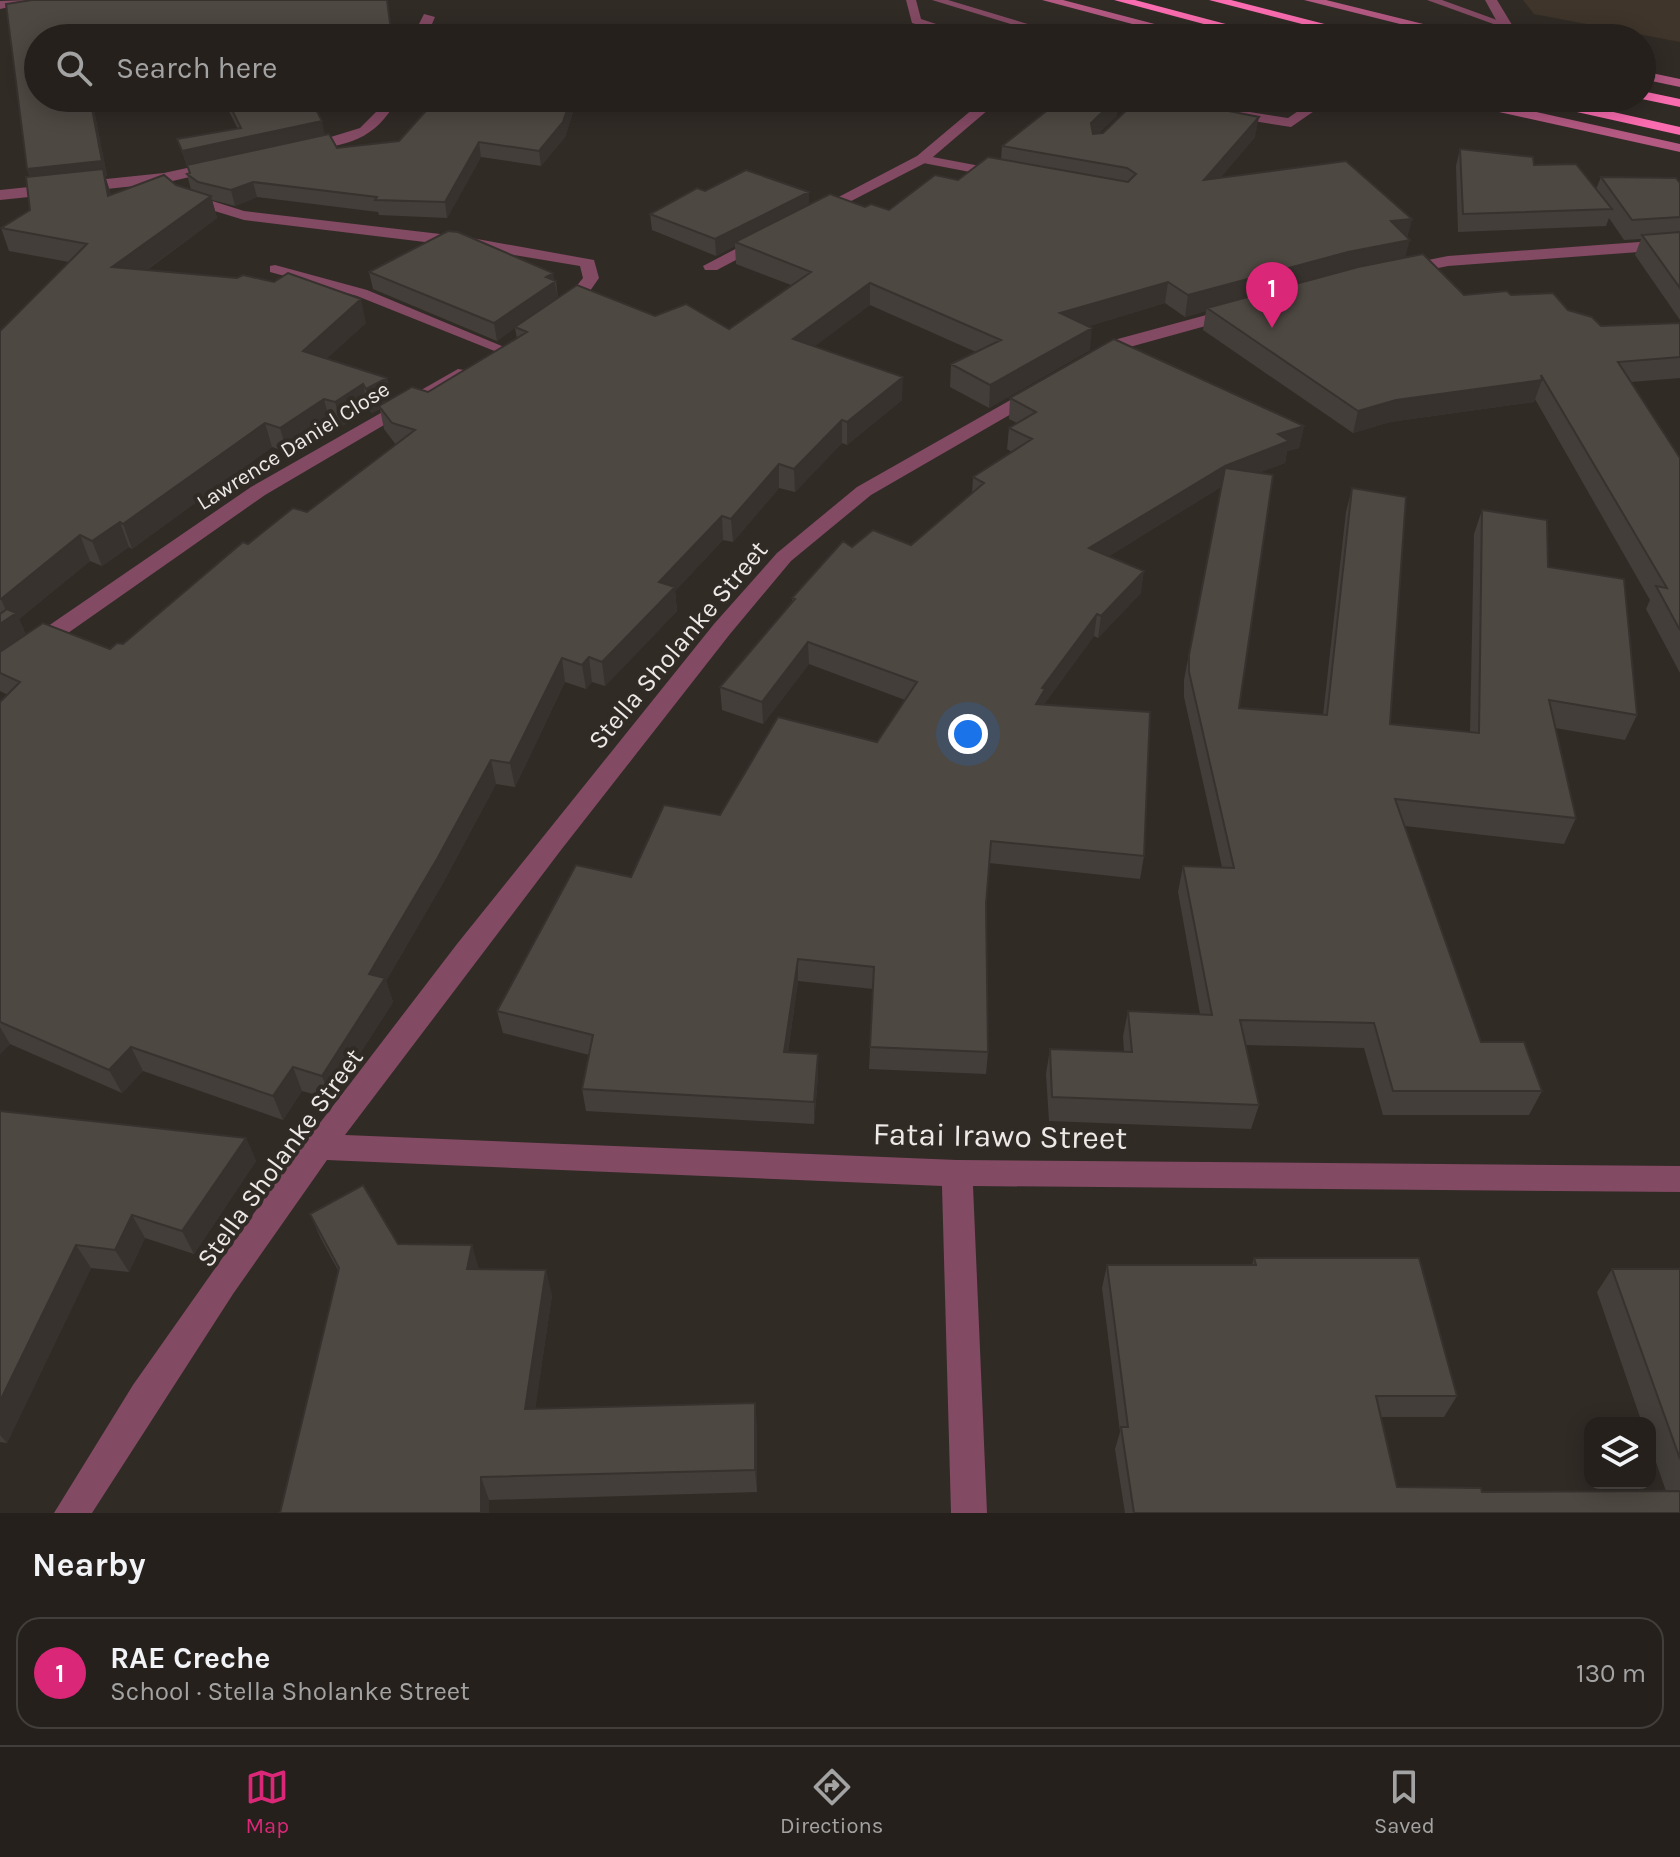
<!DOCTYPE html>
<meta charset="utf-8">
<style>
:root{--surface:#25201c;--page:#2d2825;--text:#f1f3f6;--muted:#a3a3a3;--line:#423e3b;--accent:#db2777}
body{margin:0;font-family:Karla,sans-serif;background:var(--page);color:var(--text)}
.controls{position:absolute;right:24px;bottom:24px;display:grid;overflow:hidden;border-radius:16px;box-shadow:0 4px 20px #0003}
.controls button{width:72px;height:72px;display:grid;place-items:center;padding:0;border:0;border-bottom:2px solid var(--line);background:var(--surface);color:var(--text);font:40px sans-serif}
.you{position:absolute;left:968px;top:734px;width:28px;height:28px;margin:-20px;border:6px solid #fff;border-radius:50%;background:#1a73e8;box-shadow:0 0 0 12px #1a73e833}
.badge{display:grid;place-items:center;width:52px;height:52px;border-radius:50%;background:var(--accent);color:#fff;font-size:26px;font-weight:700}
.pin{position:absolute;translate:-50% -66px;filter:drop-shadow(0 2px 4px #0008)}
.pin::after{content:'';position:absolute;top:42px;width:28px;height:24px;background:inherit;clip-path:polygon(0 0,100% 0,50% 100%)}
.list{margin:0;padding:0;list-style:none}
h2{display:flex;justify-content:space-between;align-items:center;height:104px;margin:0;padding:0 32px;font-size:34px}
h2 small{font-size:26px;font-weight:400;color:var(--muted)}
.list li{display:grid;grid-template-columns:52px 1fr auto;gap:24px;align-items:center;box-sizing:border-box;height:112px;margin:0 16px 16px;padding:0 16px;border:2px solid var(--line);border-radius:24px}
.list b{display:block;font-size:30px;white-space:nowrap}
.list p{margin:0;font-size:26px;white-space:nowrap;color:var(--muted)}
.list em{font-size:26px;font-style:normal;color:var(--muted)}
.icon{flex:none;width:44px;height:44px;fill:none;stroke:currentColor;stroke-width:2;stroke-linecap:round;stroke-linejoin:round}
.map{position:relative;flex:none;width:1680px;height:1513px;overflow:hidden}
.search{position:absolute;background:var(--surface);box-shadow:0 4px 20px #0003;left:24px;right:24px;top:24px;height:88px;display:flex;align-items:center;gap:20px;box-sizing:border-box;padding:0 28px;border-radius:44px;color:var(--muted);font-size:30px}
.sheet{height:232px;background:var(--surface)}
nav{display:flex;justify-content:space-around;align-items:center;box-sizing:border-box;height:112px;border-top:2px solid var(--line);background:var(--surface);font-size:22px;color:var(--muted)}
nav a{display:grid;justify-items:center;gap:4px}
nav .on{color:var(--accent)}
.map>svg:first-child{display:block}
.built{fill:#3f352b}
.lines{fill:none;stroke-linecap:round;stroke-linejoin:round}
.service{fill:#834a63;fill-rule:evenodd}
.minor{fill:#834a63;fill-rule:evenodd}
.secondary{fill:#b35982;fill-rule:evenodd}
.motorway{fill:#f96caf;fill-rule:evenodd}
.wall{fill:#433e39;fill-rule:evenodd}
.shaded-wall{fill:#37322e}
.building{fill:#4e4842;stroke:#37322e;stroke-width:2}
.labels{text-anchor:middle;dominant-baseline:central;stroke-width:8;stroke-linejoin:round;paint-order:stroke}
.far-street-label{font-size:22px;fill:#ede9e6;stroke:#312b26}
.street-label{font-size:26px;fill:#ede9e6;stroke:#312b26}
.near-street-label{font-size:32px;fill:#ede9e6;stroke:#312b26}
</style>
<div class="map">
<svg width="1680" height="1513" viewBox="0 0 1680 1513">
<rect width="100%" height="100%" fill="#312b26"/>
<path class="built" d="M 1523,0 L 1680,0 L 1680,42 L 1534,14 Z"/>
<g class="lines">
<path class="service" d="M 906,0 L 916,0 L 921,19 L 978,38 L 961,38 L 912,23 Z
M 932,0 L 948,0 L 1074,38 L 1057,38 Z
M 1427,0 L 1442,0 L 1508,24 L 1499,26 Z
M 922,155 L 996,169 L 1002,173 L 996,177 L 918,162 L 916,159 Z
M 275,265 L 367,290 L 509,349 L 502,353 L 497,352 L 357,296 L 270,272 L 270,266 Z"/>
<path class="minor" d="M 31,0 L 29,3 L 0,9 L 0,1 Z
M 1485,0 L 1497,0 L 1520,38 L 1506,38 Z
M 424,14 L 435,17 L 426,38 L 412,38 Z
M 384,98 L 398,98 C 374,142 348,144 302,152 L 295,148 L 360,128 L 377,111 Z
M 986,98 L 1002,98 L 927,162 L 822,216 L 810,216 L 808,213 L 917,156 Z
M 1127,98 L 1160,98 L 1288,118 L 1317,98 L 1333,98 L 1291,127 L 1134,102 Z
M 219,161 L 227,166 L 224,169 L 164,183 L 0,200 L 0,190 L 164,173 Z
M 187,193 L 244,211 L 466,237 L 594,260 L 599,278 L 583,301 L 560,314 L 551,309 L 571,293 L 583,278 L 580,266 L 466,247 L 244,220 L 182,201 L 182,195 Z
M 762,235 L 770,240 L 768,243 L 717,270 L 705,270 L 703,266 Z
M 1680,239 L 1680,249 L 1448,266 L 1404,275 L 1396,270 L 1398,266 L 1448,256 Z
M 1236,307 L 1245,312 L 1242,316 L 1126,348 L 1094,364 L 1085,359 L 1114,340 Z
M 458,369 L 464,370 L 467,374 L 464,378 L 265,495 L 8,675 L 0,677 L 0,659 L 251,487 Z
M 1037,385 L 1044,387 L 1046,391 L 1044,395 L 871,495 L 791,561 L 730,634 L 561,850 L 345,1135 L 957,1160 L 1680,1166 L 1680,1192 L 973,1186 L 987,1513 L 951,1513 L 942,1186 L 327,1160 L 233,1294 L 92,1513 L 54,1513 L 133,1385 L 290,1162 L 457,944 L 714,624 L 777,553 L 857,487 Z"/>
<path class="secondary" d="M 1042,0 L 1063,0 L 1208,38 L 1185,38 Z
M 1304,0 L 1326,0 L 1480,38 L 1456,38 Z
M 1642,71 L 1680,79 L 1680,87 L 1642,79 Z
M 1447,98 L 1473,98 L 1680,144 L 1680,152 L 1454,102 Z"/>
<path class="motorway" d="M 1114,0 L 1135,0 L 1279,38 L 1256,38 Z
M 1209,0 L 1231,0 L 1379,38 L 1356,38 Z
M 1642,91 L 1680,99 L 1680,107 L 1637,98 L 1642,98 Z
M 1525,98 L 1551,98 L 1680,127 L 1680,135 L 1532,102 Z"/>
</g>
<path class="wall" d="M 6,4 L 393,38 L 38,38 L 96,104 L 93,105 L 107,176 L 105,176 L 111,195 L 176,185 L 191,190 L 187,174 L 190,173 L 177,139 L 238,129 L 222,98 L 310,98 L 325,135 L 337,148 L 399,141 L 455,105 L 576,103 L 565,137 L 541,166 L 481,157 L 447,218 L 379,215 L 378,212 L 257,197 L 235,206 L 212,200 L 217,218 L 147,270 L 366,323 L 326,359 L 387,378 L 391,399 L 428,392 L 517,339 L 515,328 L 497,341 L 373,289 L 369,272 L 554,281 L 556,281 L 558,298 L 729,329 L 791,285 L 736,264 L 735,246 L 716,256 L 652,230 L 650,214 L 705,191 L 809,192 L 809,205 L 865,207 L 889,210 L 958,180 L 1001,160 L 1002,146 L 1117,116 L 1099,133 L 1255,137 L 1220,178 L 1412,219 L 1407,237 L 1405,258 L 1464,295 L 1511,295 L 1568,310 L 1601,326 L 1680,323 L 1680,378 L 1631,382 L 1680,458 L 1680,673 L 1646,609 L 1650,600 L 1535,399 L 1534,402 L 1390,422 L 1353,433 L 1203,330 L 1206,311 L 1185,317 L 1165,303 L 1089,326 L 1090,350 L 989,408 L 950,387 L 951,364 L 976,352 L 870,305 L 814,346 L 902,400 L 847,445 L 842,443 L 795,492 L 779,488 L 733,542 L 723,540 L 675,591 L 677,611 L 605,686 L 592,682 L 586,689 L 565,682 L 515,787 L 496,784 L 443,883 L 386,981 L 393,1002 L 331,1099 L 302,1091 L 283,1120 L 143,1071 L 122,1093 L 10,1044 L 0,1054 L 0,702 L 8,695 L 0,691 L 0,331 L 69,262 L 9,251 L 1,228 L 30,210 L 30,177 L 27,169 ZM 368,408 L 372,413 L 380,409 L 384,429 L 396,445 L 307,512 L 248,544 L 123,644 L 110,649 L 26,635 L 19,619 L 90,561 L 102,566 L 129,547 L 132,549 L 272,447 L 287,452 L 330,423 L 341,427 Z
M 1460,149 L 1534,165 L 1596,189 L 1601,177 L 1680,183 L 1680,320 L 1635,255 L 1641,239 L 1624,240 L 1609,218 L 1606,226 L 1458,232 L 1456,166 Z
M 1010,398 L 1304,426 L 1299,448 L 1287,451 L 1285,463 L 1258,473 L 1239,708 L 1323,715 L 1346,512 L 1352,488 L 1390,724 L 1470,732 L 1474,534 L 1482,510 L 1548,567 L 1637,715 L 1625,740 L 1555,728 L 1576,818 L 1564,844 L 1405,826 L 1481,1042 L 1542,1091 L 1529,1115 L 1383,1115 L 1364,1048 L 1246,1045 L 1259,1105 L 1251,1129 L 1049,1121 L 1046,1074 L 1050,1049 L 1124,1052 L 1123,1036 L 1128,1011 L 1200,1014 L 1178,892 L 1183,866 L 1222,867 L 1184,697 L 1184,680 L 1221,487 L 1109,556 L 1141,593 L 1098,638 L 1094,636 L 1044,704 L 1144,856 L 1140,879 L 989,863 L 986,904 L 988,1052 L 986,1074 L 869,1069 L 873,989 L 798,981 L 788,1052 L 818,1054 L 818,1076 L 814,1124 L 586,1111 L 582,1089 L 589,1055 L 503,1033 L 497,1011 L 631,877 L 720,815 L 877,742 L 905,700 L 809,664 L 763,724 L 722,710 L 720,687 L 792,602 L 792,598 L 852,547 L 911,545 L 972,494 L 973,477 L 1012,452 L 1007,449 L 1009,428 L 1017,423 L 1009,419 Z
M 0,1111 L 246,1138 L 256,1161 L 194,1254 L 145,1238 L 129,1272 L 91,1268 L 7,1443 L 0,1442 Z
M 310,1214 L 398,1244 L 479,1269 L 552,1295 L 535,1409 L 757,1426 L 757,1492 L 489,1500 L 339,1272 L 321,1239 Z
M 1254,1258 L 1457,1396 L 1444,1417 L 1381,1417 L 1397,1487 L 1482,1492 L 1666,1491 L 1650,1445 L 1650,1423 L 1642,1423 L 1597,1292 L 1612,1269 L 1680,1269 L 1680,1513 L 1125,1513 L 1115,1449 L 1120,1432 L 1102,1288 L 1107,1265 L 1252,1265 Z"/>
<path class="shaded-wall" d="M 189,26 L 192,38 L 110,38 Z
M 90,98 L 94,98 L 96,104 L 93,105 L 107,176 L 105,176 L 110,191 L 115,218 L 32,184 L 27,169 Z
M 571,98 L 576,98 L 576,103 L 565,137 L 541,166 L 539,151 Z
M 1117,98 L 1119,98 L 1117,116 L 1089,143 L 1091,123 Z
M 1259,117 L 1255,137 L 1201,201 L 1204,180 Z
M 322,121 L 325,136 L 186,165 L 182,151 Z
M 479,142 L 481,157 L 447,218 L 445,202 Z
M 253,182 L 257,197 L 235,206 L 231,190 Z
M 809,192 L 809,208 L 735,242 L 735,246 L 716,256 L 715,239 Z
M 211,196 L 217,218 L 119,290 L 112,267 Z
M 1412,219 L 1406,240 L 1391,221 Z
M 1410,240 L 1404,261 L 1207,308 L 1206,311 L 1185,317 L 1188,295 L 1348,252 Z
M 553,273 L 558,298 L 497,341 L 494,323 L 546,277 Z
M 1168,282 L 1165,303 L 1058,336 L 1060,313 Z
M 870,283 L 870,305 L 794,362 L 793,339 Z
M 361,299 L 366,323 L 309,375 L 303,351 Z
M 1092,328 L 1090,350 L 989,408 L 990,385 Z
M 903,377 L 902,400 L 847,445 L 847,422 Z
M 387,378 L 392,402 L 379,406 L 380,409 L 372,413 L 366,389 Z
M 1542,380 L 1534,402 L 1390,422 L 1353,433 L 1358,411 L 1396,400 Z
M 363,384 L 368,408 L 341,427 L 335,402 Z
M 324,399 L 330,423 L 287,452 L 280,428 Z
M 842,420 L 842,443 L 795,492 L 794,469 Z
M 265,423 L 272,447 L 132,549 L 123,524 Z
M 1304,426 L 1299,448 L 1287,451 L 1285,463 L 1221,487 L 1086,570 L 1089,548 L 1278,434 Z
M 779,464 L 779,488 L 733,542 L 731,519 Z
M 722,516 L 723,540 L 675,591 L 677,611 L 605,686 L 602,662 L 659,582 Z
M 120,522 L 129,547 L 102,566 L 92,541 Z
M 80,535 L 90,561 L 19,619 L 27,637 L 0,655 L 0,624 L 9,617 L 1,599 Z
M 1144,571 L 1141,593 L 1098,638 L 1101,616 Z
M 1097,614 L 1094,636 L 1044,705 L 1036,704 L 1042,688 Z
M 808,642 L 809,664 L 763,724 L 762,702 Z
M 589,657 L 592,682 L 586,689 L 582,665 Z
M 562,658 L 565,682 L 515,787 L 510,763 Z
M 491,760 L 496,784 L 443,883 L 386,981 L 393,1002 L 331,1099 L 322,1076 L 369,974 Z
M 798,959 L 798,981 L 785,1074 L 784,1052 Z
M 0,1027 L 10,1044 L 0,1054 Z
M 131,1047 L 143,1071 L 122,1093 L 109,1070 Z
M 818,1054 L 818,1076 L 814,1124 L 814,1102 Z
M 293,1067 L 302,1091 L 283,1120 L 273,1096 Z
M 246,1138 L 256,1161 L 194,1254 L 182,1231 Z
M 132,1215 L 145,1238 L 129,1272 L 115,1250 Z
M 76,1245 L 91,1268 L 7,1443 L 0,1435 L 0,1401 Z
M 472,1245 L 479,1269 L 467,1269 Z
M 546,1270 L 552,1295 L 532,1432 L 525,1409 Z
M 755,1403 L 757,1426 L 757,1492 L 755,1470 Z
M 481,1477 L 489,1500 L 489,1513 L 481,1513 Z"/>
<path class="building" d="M 32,0 L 387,0 L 392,38 L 195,38 L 189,26 L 110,38 L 38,38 L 38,98 L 90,98 L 102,161 L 27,169 L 6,4 Z
M 226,98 L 310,98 L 322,121 L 182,151 L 177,139 L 241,128 Z
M 462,98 L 571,98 L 563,122 L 539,151 L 479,142 L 445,202 L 375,200 L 377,197 L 253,182 L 231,190 L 198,182 L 187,174 L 190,173 L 187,165 L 329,134 L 337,148 L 399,141 L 433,103 L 455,105 Z
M 1063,98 L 1117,98 L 1091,123 L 1093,134 L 1103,133 L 1137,100 L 1173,106 L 1178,101 L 1259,117 L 1204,180 L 1346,161 L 1412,219 L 1391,221 L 1410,240 L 1348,252 L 1188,295 L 1168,282 L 1060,313 L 1092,328 L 990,385 L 951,364 L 1001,340 L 870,283 L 793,339 L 903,377 L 847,422 L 842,420 L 794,469 L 779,464 L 731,519 L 722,516 L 659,582 L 675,587 L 602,662 L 589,657 L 582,665 L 562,658 L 510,763 L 491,760 L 437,859 L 369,974 L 385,978 L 322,1076 L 293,1067 L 273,1096 L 131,1047 L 109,1070 L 0,1022 L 0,702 L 20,682 L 0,673 L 0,652 L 43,623 L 110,649 L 117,643 L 123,644 L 243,542 L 248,544 L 293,508 L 307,512 L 415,430 L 392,423 L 379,406 L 412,387 L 428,392 L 527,332 L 515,327 L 577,285 L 655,316 L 686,304 L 729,329 L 811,272 L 735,242 L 830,194 L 865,207 L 871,204 L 889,210 L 935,175 L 958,180 L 988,157 L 1128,182 L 1136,174 L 1127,168 L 1002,146 Z
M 1460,149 L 1533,157 L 1534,165 L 1576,164 L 1612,209 L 1463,214 Z
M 103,169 L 108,196 L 164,175 L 176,185 L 211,196 L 112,267 L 237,278 L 243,275 L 274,282 L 288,273 L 361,299 L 303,351 L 387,378 L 366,389 L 363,384 L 335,402 L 324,399 L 280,428 L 265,423 L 123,524 L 120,522 L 92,541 L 80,535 L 1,599 L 0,598 L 0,331 L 87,244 L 1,228 L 30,210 L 26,177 Z
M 746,170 L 809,192 L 715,239 L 650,214 L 697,188 L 705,191 Z
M 1601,177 L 1676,178 L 1680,183 L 1680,217 L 1632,220 Z
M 448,231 L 458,232 L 553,273 L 546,277 L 556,281 L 494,323 L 369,272 Z
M 1680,232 L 1680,288 L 1642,235 Z
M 1423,254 L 1464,295 L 1507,291 L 1511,295 L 1553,293 L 1568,310 L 1592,317 L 1601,326 L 1680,323 L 1680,357 L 1618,362 L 1680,458 L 1680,630 L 1656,586 L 1667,588 L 1541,375 L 1542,380 L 1396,400 L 1358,411 L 1207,308 L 1358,267 Z
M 1114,339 L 1304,426 L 1278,434 L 1289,441 L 1225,466 L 1089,548 L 1144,571 L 1101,616 L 1097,614 L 1042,688 L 1045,689 L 1036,704 L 1150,712 L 1144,856 L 991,841 L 986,904 L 988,1052 L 870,1047 L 874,967 L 798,959 L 784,1052 L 818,1054 L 814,1102 L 582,1089 L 593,1035 L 497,1011 L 576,865 L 631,877 L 664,805 L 720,815 L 778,717 L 877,742 L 917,682 L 808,642 L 762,702 L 720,687 L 795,599 L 792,598 L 843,541 L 852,547 L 873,530 L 911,545 L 984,483 L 973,477 L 1032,439 L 1009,428 L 1036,412 L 1010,398 Z
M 1225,468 L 1273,475 L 1239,708 L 1327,715 L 1352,488 L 1406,497 L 1390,724 L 1479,733 L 1482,510 L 1547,520 L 1548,567 L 1624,579 L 1637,715 L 1549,700 L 1576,818 L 1395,799 L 1481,1042 L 1524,1042 L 1542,1091 L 1393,1091 L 1374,1023 L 1240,1020 L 1259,1105 L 1052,1097 L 1050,1049 L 1132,1052 L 1128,1011 L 1212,1015 L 1183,866 L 1234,868 L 1189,672 L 1189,655 Z
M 7,609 L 16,613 L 0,624 L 0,614 Z
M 0,1111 L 246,1138 L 182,1231 L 132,1215 L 115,1250 L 76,1245 L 0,1401 Z
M 363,1185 L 398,1244 L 472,1245 L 467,1269 L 546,1270 L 525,1409 L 755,1403 L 755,1470 L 481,1477 L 481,1513 L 280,1513 L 339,1268 L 310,1214 Z
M 1254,1258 L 1419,1258 L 1457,1396 L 1376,1396 L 1397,1487 L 1481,1488 L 1482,1492 L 1680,1491 L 1680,1513 L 1134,1513 L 1121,1427 L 1128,1427 L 1107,1265 L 1256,1265 Z
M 1612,1269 L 1680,1269 L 1680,1459 Z"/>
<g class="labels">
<g class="far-street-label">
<text transform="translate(293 446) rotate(-32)">Lawrence Daniel Close</text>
</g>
<g class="street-label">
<text transform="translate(678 645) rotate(-50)">Stella Sholanke Street</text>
<text transform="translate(280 1158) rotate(-54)">Stella Sholanke Street</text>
</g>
<g class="near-street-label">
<text transform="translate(1000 1136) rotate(1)">Fatai Irawo Street</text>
</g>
</g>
</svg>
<div class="controls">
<button><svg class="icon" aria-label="layers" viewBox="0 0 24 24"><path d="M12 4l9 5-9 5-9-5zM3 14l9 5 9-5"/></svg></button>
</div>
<div class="you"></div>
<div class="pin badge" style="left:1272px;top:328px">1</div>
<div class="search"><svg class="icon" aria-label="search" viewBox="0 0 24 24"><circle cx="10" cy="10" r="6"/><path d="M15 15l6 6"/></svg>Search here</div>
</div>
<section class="sheet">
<h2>Nearby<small></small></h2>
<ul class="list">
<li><span class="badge">1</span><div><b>RAE Creche</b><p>School · Stella Sholanke Street</p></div><em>130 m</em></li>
</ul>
</section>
<nav>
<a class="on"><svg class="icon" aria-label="map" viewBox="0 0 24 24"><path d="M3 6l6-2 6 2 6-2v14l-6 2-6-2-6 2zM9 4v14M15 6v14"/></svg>Map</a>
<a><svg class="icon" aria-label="directions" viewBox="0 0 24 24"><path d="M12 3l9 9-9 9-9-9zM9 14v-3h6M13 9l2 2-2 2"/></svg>Directions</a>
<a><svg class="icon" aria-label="saved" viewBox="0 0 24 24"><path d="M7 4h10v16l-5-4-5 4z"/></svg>Saved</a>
</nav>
